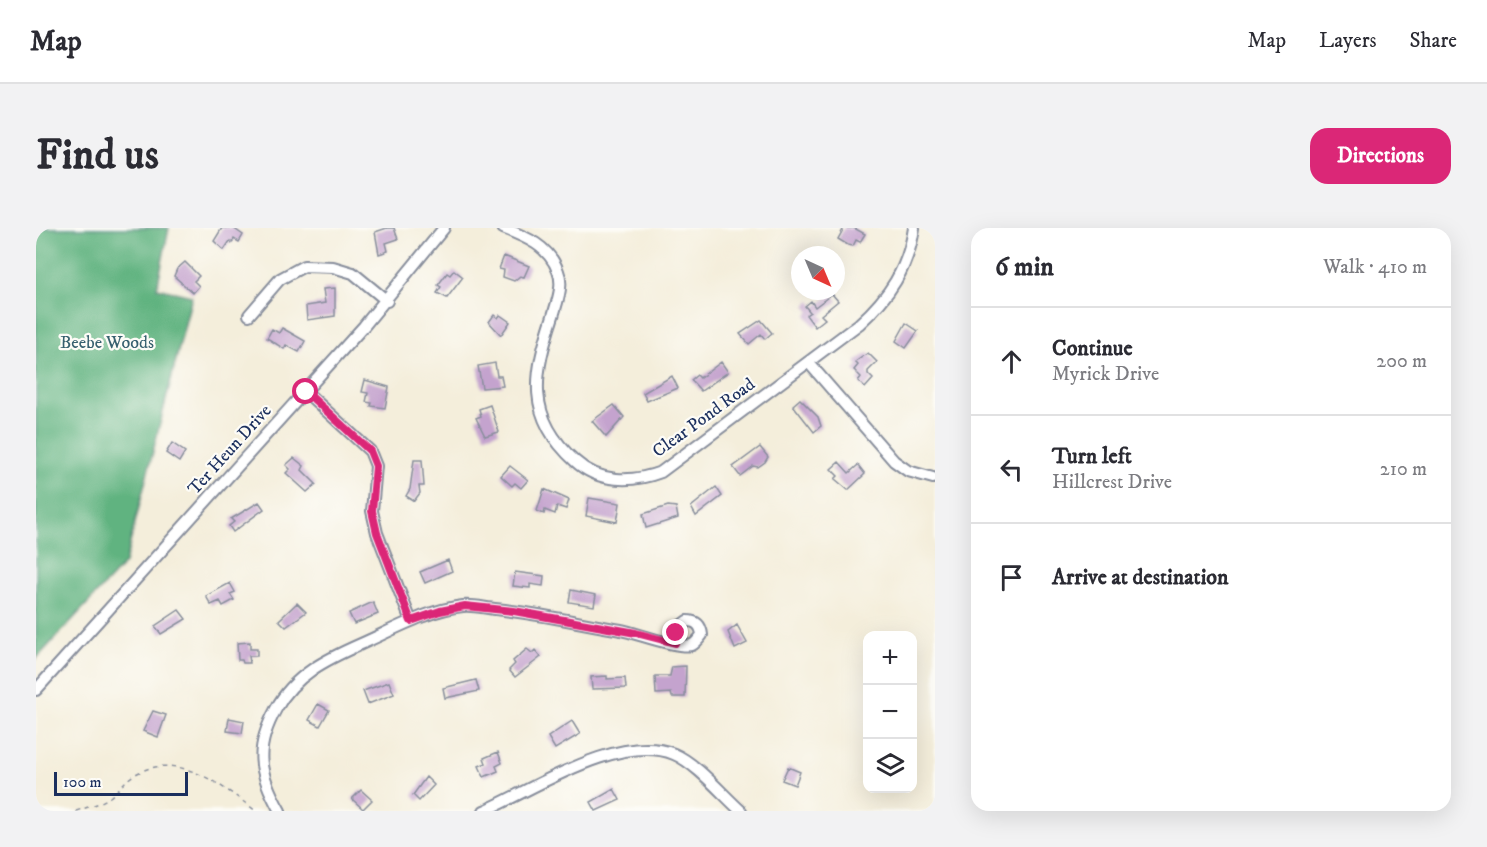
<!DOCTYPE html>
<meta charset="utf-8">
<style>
:root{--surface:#fff;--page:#f2f2f3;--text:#2b2b33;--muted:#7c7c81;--line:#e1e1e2;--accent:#db2777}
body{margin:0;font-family:"IM FELL DW Pica",serif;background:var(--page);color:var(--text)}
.controls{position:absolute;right:18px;bottom:18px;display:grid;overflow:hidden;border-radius:12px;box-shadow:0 6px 24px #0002}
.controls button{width:54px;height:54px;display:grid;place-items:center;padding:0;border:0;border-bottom:2px solid var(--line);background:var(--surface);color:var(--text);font:30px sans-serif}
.compass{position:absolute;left:755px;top:18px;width:54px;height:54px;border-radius:50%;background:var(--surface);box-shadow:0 6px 24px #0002;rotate:136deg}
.scale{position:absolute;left:18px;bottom:15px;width:134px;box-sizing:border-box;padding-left:6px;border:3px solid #1b2f5e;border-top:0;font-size:16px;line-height:21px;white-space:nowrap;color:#1b2f5e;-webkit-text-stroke:4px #fdfcf7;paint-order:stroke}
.stop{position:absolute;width:18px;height:18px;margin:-14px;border:4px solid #db2777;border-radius:50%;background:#fff}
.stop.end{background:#db2777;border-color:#fff;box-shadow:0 2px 6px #0008}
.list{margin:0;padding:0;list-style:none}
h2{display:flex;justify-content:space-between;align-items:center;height:78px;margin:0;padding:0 24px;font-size:26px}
h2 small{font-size:20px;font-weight:400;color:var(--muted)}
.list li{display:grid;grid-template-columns:39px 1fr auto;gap:18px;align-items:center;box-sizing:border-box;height:108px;padding:0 24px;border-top:2px solid var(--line)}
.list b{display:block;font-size:22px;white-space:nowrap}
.list p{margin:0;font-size:20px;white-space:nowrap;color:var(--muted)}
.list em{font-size:20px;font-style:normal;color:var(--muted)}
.icon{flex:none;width:33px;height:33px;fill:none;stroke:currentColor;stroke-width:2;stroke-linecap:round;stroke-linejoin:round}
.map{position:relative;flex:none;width:899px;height:583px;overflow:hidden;border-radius:18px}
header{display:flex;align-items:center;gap:36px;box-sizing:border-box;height:84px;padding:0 30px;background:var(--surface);border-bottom:2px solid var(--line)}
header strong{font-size:28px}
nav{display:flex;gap:33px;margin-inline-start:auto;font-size:21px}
.intro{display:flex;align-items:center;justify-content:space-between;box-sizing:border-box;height:144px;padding:0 36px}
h1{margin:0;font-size:42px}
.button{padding:15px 27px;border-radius:18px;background:var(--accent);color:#fff;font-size:21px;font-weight:700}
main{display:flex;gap:36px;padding:0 36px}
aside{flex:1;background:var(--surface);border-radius:18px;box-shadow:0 6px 24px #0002}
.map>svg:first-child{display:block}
.forest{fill:#61b380;stroke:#3e716f;stroke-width:1.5}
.building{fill:#c4a3ce}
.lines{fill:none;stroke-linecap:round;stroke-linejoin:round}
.minor-casing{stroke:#888e9c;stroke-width:14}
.path{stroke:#888e9c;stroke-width:1.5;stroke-dasharray:4.5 4.5;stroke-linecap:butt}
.minor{stroke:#fff;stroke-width:10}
.route{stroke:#db2777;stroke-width:8}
.labels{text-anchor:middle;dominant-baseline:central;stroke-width:4.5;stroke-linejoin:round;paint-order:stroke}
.park-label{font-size:18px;fill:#37606f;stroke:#fdfcf7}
.street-label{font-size:18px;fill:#1b2f5e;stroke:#fdfcf7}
</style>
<header>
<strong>Map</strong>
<nav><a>Map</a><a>Layers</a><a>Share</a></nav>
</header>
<div class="intro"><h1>Find us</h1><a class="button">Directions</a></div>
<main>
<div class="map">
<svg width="899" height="583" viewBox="0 0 899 583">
<rect width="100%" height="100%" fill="#fdfcf7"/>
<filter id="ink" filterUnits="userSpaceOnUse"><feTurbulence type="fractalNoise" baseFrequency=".0167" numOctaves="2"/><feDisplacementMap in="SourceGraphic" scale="12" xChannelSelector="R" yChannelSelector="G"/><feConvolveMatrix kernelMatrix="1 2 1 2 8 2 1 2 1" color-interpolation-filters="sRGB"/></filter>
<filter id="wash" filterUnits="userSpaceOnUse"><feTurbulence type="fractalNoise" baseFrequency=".008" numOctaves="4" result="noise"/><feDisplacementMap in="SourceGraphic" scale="24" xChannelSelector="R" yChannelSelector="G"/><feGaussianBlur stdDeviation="1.35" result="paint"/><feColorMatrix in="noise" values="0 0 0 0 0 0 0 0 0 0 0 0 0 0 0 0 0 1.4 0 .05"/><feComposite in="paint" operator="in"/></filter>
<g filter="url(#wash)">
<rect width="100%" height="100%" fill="#f4eedb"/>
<path class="forest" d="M 0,0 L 133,0 L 121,60 L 156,68 L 89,335 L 0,431 Z"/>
<g id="blocks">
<path class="building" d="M 186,0 L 197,0 L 207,7 L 203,14 L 198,11 L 196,15 L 194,13 L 188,22 L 178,13 Z
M 351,0 L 358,0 L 362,11 L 350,15 L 352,23 L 343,26 L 339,4 Z
M 808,0 L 818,0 L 829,6 L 824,14 L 820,12 L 817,18 L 812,17 L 802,11 Z
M 468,28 L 493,38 L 488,49 L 484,48 L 478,53 L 467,49 L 468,42 L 463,41 Z
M 149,34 L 163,48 L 158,53 L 163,58 L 157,65 L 138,48 L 141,41 Z
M 418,42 L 427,49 L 411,70 L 401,65 L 405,59 L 402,57 L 411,45 L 414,47 Z
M 299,60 L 299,88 L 271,92 L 270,78 L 289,75 L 287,61 Z
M 796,66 L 802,73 L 785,87 L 789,91 L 779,99 L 770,87 L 774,84 L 769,78 L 775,73 L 779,79 Z
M 458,87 L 462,90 L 464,87 L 474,94 L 465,107 L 453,94 Z
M 725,92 L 736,105 L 729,111 L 725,106 L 713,116 L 704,106 Z
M 870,95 L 882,103 L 870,120 L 860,113 Z
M 246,100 L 269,113 L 263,124 L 250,117 L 248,121 L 231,110 L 236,101 L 243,105 Z
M 832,125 L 841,134 L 832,143 L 832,146 L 837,151 L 829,160 L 822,153 L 825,149 L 818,142 L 822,137 L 819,134 Z
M 685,134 L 692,144 L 665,163 L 655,152 L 661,147 L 664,150 Z
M 459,135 L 461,148 L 465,148 L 467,158 L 446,160 L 442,138 Z
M 636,148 L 642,160 L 611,173 L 607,165 Z
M 329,152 L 353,159 L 349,180 L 335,178 L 336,175 L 330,174 L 332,165 L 326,164 Z
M 764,171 L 782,189 L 785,198 L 778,204 L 757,177 Z
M 454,177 L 463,204 L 449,208 L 440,190 L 445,188 L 443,181 Z
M 578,177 L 588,189 L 570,209 L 556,193 Z
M 136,215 L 149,224 L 143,234 L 130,225 Z
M 724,219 L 732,229 L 729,234 L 722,239 L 717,238 L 704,248 L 697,239 Z
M 258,230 L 268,238 L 266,242 L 280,256 L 271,264 L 250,245 L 254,241 L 250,237 Z
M 378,232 L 386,232 L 388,258 L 383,258 L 384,265 L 378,273 L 370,268 L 374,261 Z
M 803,234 L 813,245 L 822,237 L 829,246 L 812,262 L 799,251 L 802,248 L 795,241 Z
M 474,238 L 492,252 L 485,260 L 479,255 L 476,258 L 465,248 Z
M 680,259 L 686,268 L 660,288 L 655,279 Z
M 508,261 L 533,272 L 530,281 L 521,278 L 519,286 L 509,282 L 508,286 L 501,283 Z
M 553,270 L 584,275 L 581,294 L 550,288 Z
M 223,274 L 228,281 L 197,304 L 193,298 L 198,294 L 195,291 Z
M 632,278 L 640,279 L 642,290 L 610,300 L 607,286 Z
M 412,332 L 416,343 L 389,355 L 384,344 Z
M 479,344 L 508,348 L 507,358 L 494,356 L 494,360 L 477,358 Z
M 194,355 L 199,364 L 194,366 L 198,372 L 187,378 L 184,373 L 175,377 L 170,368 Z
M 535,362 L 560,367 L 558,378 L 533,374 Z
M 337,374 L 342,386 L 318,396 L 313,385 Z
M 261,375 L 270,384 L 250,399 L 243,392 Z
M 143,382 L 150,391 L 125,406 L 119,398 Z
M 701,397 L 711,415 L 699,421 L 692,404 Z
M 214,414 L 214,421 L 221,421 L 221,428 L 213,428 L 214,435 L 207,435 L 206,432 L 202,432 L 201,415 Z
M 491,421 L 496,425 L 499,422 L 505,429 L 479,449 L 473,442 L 479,436 L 477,433 Z
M 650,438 L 649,469 L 636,469 L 635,465 L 620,466 L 619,448 L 634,448 L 636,439 Z
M 571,448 L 571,451 L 589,450 L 590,460 L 556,461 L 555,449 Z
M 440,452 L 443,463 L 409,470 L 407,460 Z
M 353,454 L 358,466 L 332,476 L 327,463 Z
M 282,476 L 293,482 L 284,498 L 273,492 Z
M 117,483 L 130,487 L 122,509 L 107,503 Z
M 193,490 L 208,493 L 206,505 L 191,503 Z
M 536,493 L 544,506 L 519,521 L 512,509 Z
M 462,524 L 466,535 L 460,538 L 462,543 L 448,549 L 443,538 L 450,535 L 448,530 Z
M 752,539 L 764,544 L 759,557 L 746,552 Z
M 390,549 L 398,557 L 383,573 L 377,567 Z
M 578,561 L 584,572 L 560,583 L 555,574 Z
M 325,562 L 336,572 L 327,581 L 316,571 Z"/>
</g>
</g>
<g filter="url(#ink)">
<use href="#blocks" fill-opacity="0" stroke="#888e9c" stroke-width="1.5"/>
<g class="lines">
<g class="minor-casing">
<path id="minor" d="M 467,0 C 490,9 513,18 522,43 C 528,57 521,74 517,88 C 498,146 489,188 539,233 C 563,255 596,255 625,244 L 823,96 C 853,69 872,41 878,0
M 213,87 L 244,51 L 268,38 L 297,39 L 317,45 L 351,73
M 772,134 L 858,233 L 872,243 L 897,250
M 270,164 L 334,223 L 340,238 L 336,283 L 341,305 L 375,393
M 0,462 L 328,98 L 408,0
M 244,583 C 222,544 218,521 240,481 C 258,447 291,431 325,416 C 357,402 391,382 427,378 C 437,377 449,380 459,381 C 501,385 543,395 585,402 C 601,405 642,421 656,417 C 660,415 663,411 666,407 C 665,397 660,393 651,393 L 643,399 L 639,415
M 448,583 C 498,561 583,504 638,526 C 660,535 687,567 705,583"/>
</g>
<path class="path" d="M 40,583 C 52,579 64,576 74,569 C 83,562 89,552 98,547 C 142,521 186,558 220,583"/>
<use href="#minor" class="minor"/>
</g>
</g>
<g class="lines" filter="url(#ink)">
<path class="route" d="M 270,164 L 334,223 L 340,238 L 336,283 L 341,305 L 375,393 L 404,383 L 429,378 L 478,383 L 600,405 L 639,415 L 640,405"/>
</g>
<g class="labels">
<g class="park-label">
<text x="71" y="115">Beebe Woods</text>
</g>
<g class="street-label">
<text transform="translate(668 190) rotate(-36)">Clear Pond Road</text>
<text transform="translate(194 222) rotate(-48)">Ter Heun Drive</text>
</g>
</g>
</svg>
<div class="controls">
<button>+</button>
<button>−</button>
<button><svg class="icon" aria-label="layers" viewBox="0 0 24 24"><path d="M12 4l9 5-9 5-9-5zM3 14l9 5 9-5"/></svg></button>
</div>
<svg class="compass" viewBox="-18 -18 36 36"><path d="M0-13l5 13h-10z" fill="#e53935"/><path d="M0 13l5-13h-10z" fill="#7c7c81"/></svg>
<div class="scale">100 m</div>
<div class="stop" style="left:270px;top:164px"></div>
<div class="stop end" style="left:640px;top:405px"></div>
</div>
<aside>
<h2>6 min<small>Walk · 410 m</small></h2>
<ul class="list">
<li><svg class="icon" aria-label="ahead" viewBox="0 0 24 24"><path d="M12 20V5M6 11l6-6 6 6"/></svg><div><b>Continue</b><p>Myrick Drive</p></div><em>200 m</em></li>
<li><svg class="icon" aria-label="left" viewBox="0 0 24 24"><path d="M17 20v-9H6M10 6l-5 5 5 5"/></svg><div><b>Turn left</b><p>Hillcrest Drive</p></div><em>210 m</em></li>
<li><svg class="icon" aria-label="arrive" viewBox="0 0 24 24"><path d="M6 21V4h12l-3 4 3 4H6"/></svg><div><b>Arrive at destination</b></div></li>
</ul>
</aside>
</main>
